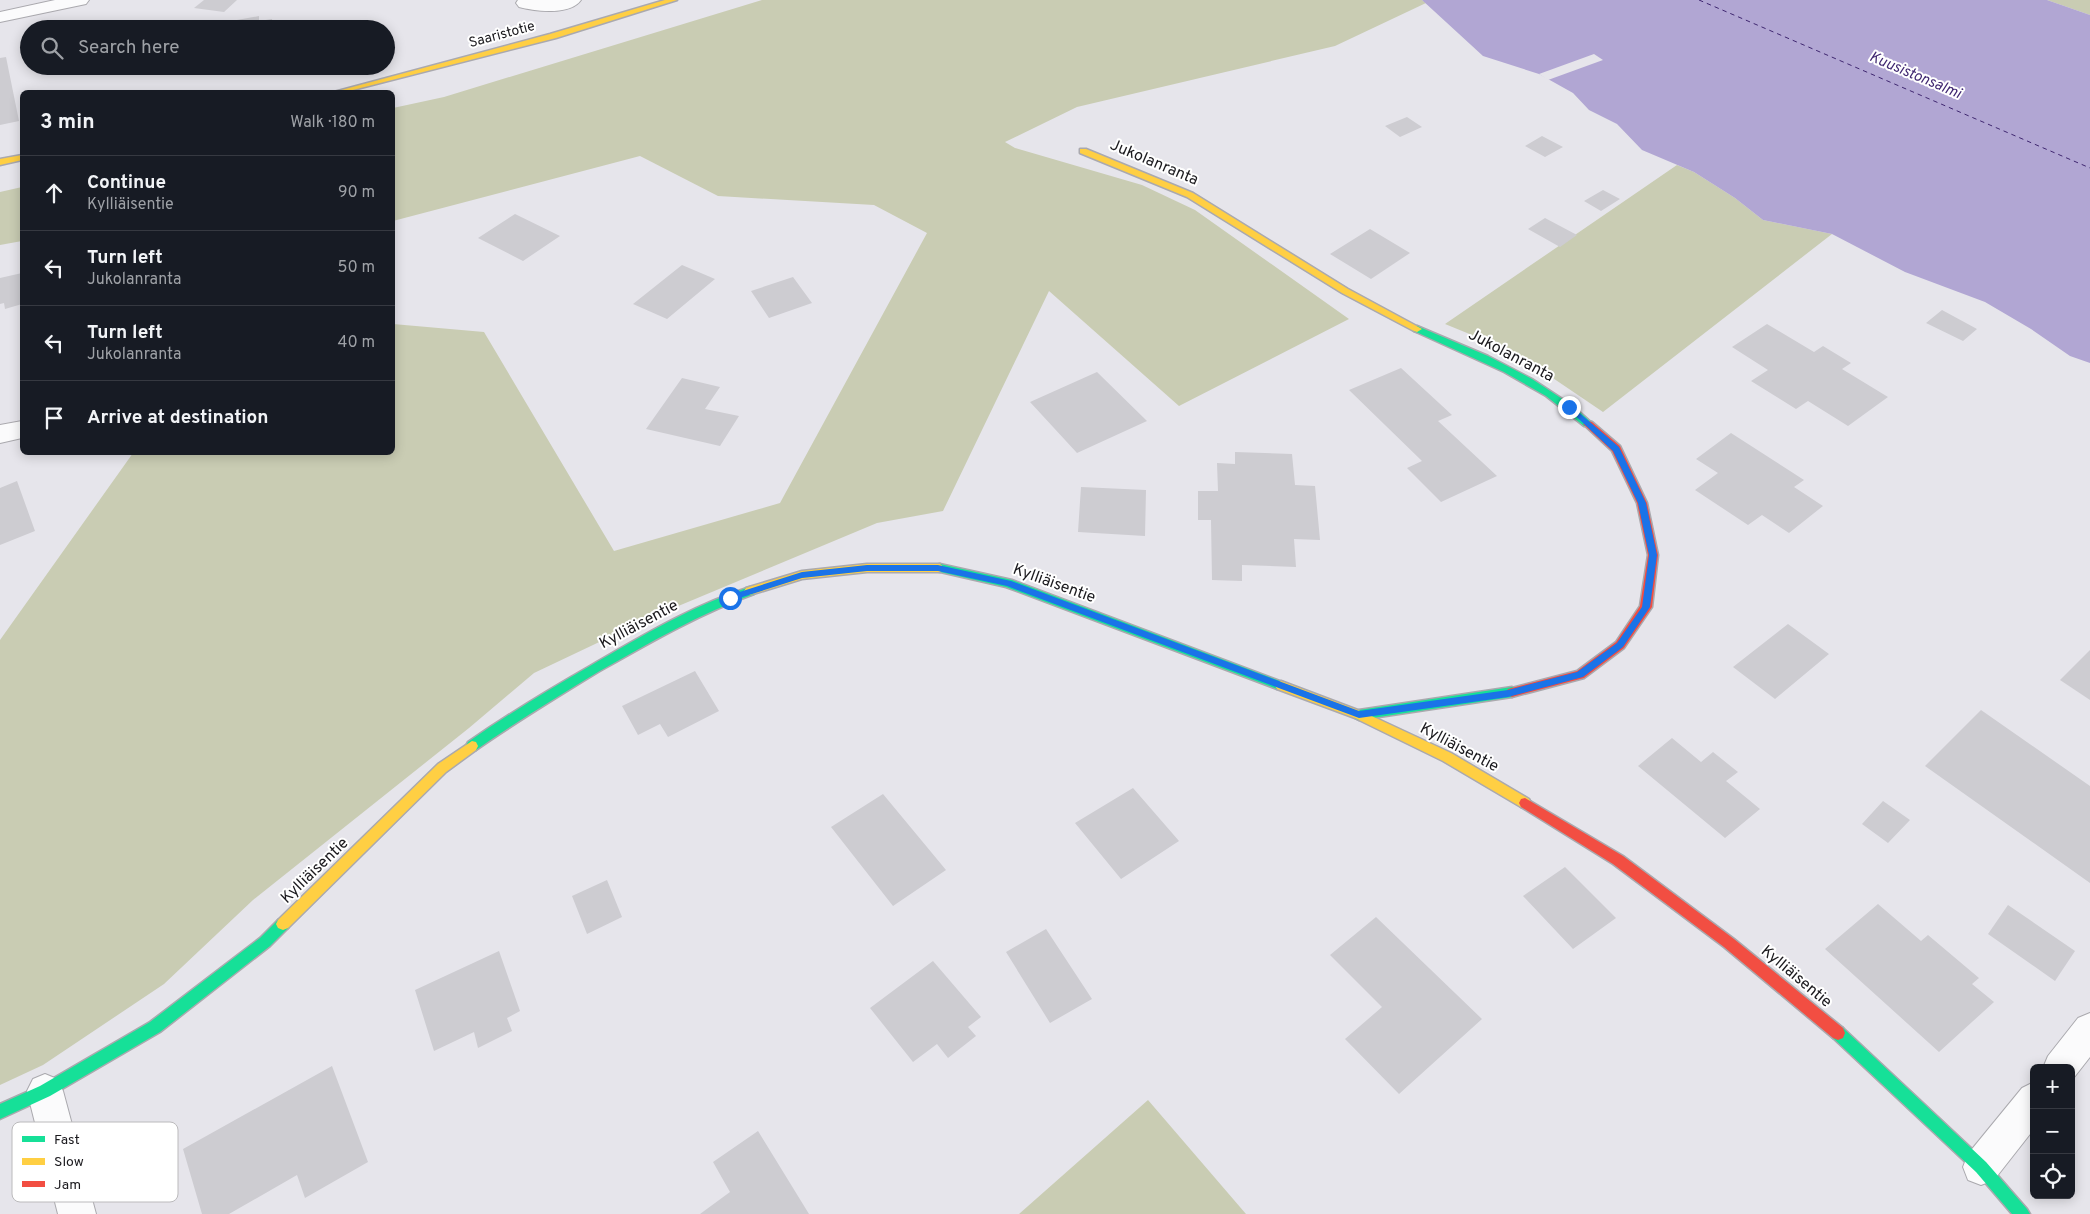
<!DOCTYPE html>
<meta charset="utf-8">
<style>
:root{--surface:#171b24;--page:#20242c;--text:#f1f3f6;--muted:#9ea1a6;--line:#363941}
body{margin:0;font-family:Overpass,sans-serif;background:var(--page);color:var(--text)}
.controls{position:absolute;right:15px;bottom:15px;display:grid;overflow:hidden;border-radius:8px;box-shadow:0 2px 12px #0003}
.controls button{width:45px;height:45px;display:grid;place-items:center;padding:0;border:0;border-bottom:1px solid var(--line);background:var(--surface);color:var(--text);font:25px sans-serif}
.stop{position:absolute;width:15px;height:15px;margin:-11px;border:4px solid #1a73e8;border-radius:50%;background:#fff}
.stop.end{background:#1a73e8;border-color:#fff;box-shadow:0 1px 5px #0008}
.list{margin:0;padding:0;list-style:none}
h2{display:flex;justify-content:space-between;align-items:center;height:65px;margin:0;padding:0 20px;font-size:21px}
h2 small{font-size:16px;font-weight:400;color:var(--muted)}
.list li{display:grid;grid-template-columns:32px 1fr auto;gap:15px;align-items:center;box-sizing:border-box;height:75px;padding:0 20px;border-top:1px solid var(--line)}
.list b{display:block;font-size:19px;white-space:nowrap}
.list p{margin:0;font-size:16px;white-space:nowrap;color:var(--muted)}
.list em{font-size:16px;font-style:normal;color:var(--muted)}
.icon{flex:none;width:28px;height:28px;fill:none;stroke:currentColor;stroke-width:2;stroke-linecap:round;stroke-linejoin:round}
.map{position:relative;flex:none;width:2090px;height:1214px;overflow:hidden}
.search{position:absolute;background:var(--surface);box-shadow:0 2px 12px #0003;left:20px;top:20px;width:375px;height:55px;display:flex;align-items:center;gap:12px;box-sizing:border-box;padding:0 18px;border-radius:28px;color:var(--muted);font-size:19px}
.panel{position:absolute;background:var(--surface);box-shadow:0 2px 12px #0003;left:20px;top:90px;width:375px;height:365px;border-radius:8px}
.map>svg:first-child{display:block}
.green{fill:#c9ccb3}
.water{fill:#b1a6d3}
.pier{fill:#e6e5eb}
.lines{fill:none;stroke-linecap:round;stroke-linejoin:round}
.ferry{stroke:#3f2670;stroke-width:1;stroke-dasharray:4.5 4;stroke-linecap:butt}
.building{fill:#cdccd1}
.street-casing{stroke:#aaa9ae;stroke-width:2}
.fast-casing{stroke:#aaa9ae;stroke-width:3}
.slow-casing{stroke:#aaa9ae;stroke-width:3}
.jam-casing{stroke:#aaa9ae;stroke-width:3}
.street{fill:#fbfbfc;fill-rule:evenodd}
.fast{fill:#16e098;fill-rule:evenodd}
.slow{fill:#ffcf43;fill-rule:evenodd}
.jam{fill:#f24e42;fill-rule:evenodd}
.route{fill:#1a73e8}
.labels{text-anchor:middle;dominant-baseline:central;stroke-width:4;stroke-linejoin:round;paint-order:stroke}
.far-street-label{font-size:14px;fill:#1b1a1e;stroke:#fff}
.far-water-label{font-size:15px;font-style:italic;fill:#3f2670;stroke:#fff}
.street-label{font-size:16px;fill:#1b1a1e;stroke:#fff}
.key{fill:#fff;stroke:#bbbabc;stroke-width:1}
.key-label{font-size:14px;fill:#1b1a1e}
</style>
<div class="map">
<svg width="2090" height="1214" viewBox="0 0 2090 1214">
<rect width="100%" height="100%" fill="#e6e5eb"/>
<path class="green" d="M 762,0 L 1422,0 L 1426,3 L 1335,46 L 1077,107 L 1005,142 L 1015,148 L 1142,185 L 1195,210 L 1349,319 L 1179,406 L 1049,291 L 943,511 L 877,523 L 652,617 L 534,673 L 469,728 L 253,900 L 164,984 L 43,1065 L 0,1085 L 0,640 L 133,453 L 392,452 L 393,324 L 484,332 L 614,551 L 780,503 L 927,233 L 874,205 L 718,196 L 640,156 L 393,221 L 393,108 L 444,97 Z
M 2047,0 L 2090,0 L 2090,15 Z
M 1677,165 L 1694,172 L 1735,198 L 1763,220 L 1832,234 L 1603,412 L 1516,353 L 1445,324 Z
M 22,187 L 22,241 L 0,245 L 0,192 Z
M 1148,1100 L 1246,1214 L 1019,1214 Z"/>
<path class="water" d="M 1422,0 L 2047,0 L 2090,15 L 2090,363 L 2070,356 L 2031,329 L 1985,302 L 1905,272 L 1832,234 L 1763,220 L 1735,198 L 1694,172 L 1642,150 L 1617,124 L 1589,110 L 1573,93 L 1539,74 L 1483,56 Z"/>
<path class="pier" d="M 1594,54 L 1603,60 L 1548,80 L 1539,74 Z"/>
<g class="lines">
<path class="ferry" d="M 1699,0 L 2090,168"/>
</g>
<path class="building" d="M 204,0 L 237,0 L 224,12 L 194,8 Z
M 259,16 L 259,21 L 272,19 L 273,29 L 227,29 L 226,22 Z
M 6,57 L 19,121 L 0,125 L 0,58 Z
M 1407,117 L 1422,127 L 1400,137 L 1385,126 Z
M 1542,136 L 1563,147 L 1545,157 L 1525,146 Z
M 1603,190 L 1620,199 L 1601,211 L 1584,201 Z
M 515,214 L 560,236 L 523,261 L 478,238 Z
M 1545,218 L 1577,235 L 1560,247 L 1528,229 Z
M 1370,229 L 1410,253 L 1371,279 L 1330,254 Z
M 682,265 L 715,279 L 667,319 L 633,304 Z
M 22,273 L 22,304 L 5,309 L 4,303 L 0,304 L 0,278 Z
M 793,277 L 812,303 L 769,318 L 751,291 Z
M 1942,310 L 1977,329 L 1963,341 L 1926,323 Z
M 1767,324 L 1814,352 L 1823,346 L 1851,363 L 1842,369 L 1888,397 L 1848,426 L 1808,401 L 1796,409 L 1751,381 L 1768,370 L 1732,347 Z
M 1401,368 L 1452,415 L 1438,421 L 1497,476 L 1441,502 L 1407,468 L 1422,461 L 1349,390 Z
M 1097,372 L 1147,421 L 1077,453 L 1030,402 Z
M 682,378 L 720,387 L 705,409 L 739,416 L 720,446 L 646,429 Z
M 1731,433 L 1804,480 L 1794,487 L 1823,506 L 1789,533 L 1762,515 L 1748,525 L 1695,490 L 1718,473 L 1696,459 Z
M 1235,452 L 1292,454 L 1295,485 L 1315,486 L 1320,540 L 1294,539 L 1296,567 L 1242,565 L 1242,581 L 1212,580 L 1211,520 L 1198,520 L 1198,491 L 1218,491 L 1217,463 L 1235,464 Z
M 17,481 L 35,531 L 0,545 L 0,488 Z
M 1081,487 L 1146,490 L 1145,536 L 1078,532 Z
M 1788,624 L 1829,654 L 1775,699 L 1733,667 Z
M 2090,650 L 2090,700 L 2060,680 Z
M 695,671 L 719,711 L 668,737 L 660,724 L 638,735 L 622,706 Z
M 1981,710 L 2090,786 L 2090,883 L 1925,766 Z
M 1672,738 L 1701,762 L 1713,752 L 1738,772 L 1726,781 L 1760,809 L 1725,838 L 1638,766 Z
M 1133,788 L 1179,841 L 1121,879 L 1075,823 Z
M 883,794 L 946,870 L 893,906 L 831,827 Z
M 1883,801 L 1910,820 L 1888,843 L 1862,824 Z
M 1565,867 L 1616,918 L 1573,949 L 1523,896 Z
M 607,880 L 622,917 L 587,934 L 572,896 Z
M 1878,904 L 1921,941 L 1928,935 L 1979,978 L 1972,984 L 1994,1002 L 1939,1052 L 1825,949 Z
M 2008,905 L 2075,951 L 2055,981 L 1988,934 Z
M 1376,917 L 1482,1019 L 1399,1094 L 1345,1039 L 1382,1007 L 1330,955 Z
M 1046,929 L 1092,999 L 1050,1023 L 1006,952 Z
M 499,951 L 520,1011 L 507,1018 L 512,1031 L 478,1048 L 474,1032 L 434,1051 L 415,990 Z
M 933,961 L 981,1017 L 968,1027 L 976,1036 L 948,1058 L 937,1044 L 913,1062 L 870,1008 Z
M 332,1066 L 368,1162 L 305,1198 L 297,1175 L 229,1214 L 202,1214 L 183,1149 Z
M 758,1131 L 809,1214 L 700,1214 L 730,1192 L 713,1162 Z"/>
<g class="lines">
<g class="street-casing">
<path id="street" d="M 55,0 L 89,0 L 86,4 L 0,22 L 0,12 Z
M 518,0 L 581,0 C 570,16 534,11 519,7 L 516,3 Z
M 22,421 L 22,438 L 0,443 L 0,425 Z
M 2090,1013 L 2090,1057 L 2072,1080 L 2071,1068 L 2043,1068 L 2048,1056 L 2078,1018 Z
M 45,1074 L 57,1079 L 63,1091 L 96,1214 L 58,1214 L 27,1091 L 33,1079 Z
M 2034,1082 L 2034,1129 L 1994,1180 L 1981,1185 L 1968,1180 L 1963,1167 L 1968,1154 L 2022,1088 Z"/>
</g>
<g class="fast-casing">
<path id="fast" d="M 1417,326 L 1488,356 L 1532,379 L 1573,406 L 1593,424 L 1592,426 L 1584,426 L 1546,396 L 1504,372 L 1414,331 L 1412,329 Z
M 940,564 L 1012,580 L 1285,683 L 1287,686 L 1285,689 L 1277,689 L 1006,587 L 936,571 L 935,568 L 936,565 Z
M 750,587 L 754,588 L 756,591 L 754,594 C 699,614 649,643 598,672 C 557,697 516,722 476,750 L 472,751 L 468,750 L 466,746 L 468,742 C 507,715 548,690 590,666 C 642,636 693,605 750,587 Z
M 1512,687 L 1516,689 L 1518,692 L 1516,695 L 1512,697 L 1359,720 L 1355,718 L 1353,715 L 1355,712 L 1359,710 Z
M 283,918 L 288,920 L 290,924 L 288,928 L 270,946 L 160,1032 L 50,1096 L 0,1119 L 0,1104 L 40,1086 L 150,1022 L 260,938 L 278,920 Z
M 1838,1026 L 1843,1028 L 1986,1162 L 2027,1209 L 2030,1214 L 2012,1214 L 1976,1172 L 1833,1038 L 1831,1033 L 1833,1028 Z"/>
</g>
<g class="slow-casing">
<path id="slow" d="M 665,0 L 677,0 L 556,38 L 345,92 L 334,92 L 550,34 Z
M 1080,149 L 1086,149 L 1193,193 L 1348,289 L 1422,329 L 1417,332 L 1414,331 L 1342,293 L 1187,197 L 1080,153 Z
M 22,155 L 22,160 L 0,165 L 0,159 Z
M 867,564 L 940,564 L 945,568 L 940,572 L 867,572 L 802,579 L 750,595 L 746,594 L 744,591 L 746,588 L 802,571 Z
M 1281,681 L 1363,712 L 1451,753 L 1529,799 L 1531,803 L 1529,807 L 1525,808 L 1521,807 L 1443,761 L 1355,718 L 1277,689 L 1275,686 L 1277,683 Z
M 472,741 L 476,742 L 478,746 L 476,750 L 446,772 L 288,928 L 283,930 L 278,928 L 276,924 L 278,920 L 438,764 Z"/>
</g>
<g class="jam-casing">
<path id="jam" d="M 1588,421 L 1592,422 L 1620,446 L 1647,503 L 1658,555 L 1652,607 L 1624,648 L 1584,678 L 1512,697 L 1508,695 L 1506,692 L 1508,689 L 1577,671 L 1616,642 L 1640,606 L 1648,555 L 1637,503 L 1612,451 L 1583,424 Z
M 1525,798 L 1623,856 L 1734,939 L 1843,1028 L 1845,1033 L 1843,1038 L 1838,1040 L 1833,1038 L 1724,947 L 1613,864 L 1521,807 L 1519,803 L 1521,799 Z"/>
</g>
<use href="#street" class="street"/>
<use href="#fast" class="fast"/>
<use href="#slow" class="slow"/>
<use href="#jam" class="jam"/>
</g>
<path class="route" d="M 1569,404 L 1619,447 L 1646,503 L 1657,555 L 1650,607 L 1623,647 L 1583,677 L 1508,697 L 1359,718 L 1007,586 L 938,571 L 867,571 L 802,578 L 730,601 L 726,598 L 727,596 L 802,572 L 867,565 L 938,565 L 1011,581 L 1359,711 L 1508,690 L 1577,672 L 1617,643 L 1642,607 L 1649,555 L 1638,503 L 1613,451 L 1567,408 L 1566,407 Z"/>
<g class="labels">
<g class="far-street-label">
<text transform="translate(502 35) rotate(-15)">Saaristotie</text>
</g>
<g class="far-water-label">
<text transform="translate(1915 76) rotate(23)">Kuusistonsalmi</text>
</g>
<g class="street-label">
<text transform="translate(1154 163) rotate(23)">Jukolanranta</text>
<text transform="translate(1511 356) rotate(28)">Jukolanranta</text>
<text transform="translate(1054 584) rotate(20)">Kylliäisentie</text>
<text transform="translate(639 625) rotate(-28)">Kylliäisentie</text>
<text transform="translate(1459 748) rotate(28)">Kylliäisentie</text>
<text transform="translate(315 871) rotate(-44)">Kylliäisentie</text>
<text transform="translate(1796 977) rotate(40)">Kylliäisentie</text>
</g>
</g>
<rect x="12" y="1122" width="166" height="80" rx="8" class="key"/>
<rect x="22" y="1136" width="23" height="6" fill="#16e098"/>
<rect x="22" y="1158" width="23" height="7" fill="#ffcf43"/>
<rect x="22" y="1181" width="23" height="6" fill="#f24e42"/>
<g class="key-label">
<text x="54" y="1144">Fast</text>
<text x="54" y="1166">Slow</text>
<text x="54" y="1189">Jam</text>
</g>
</svg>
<div class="controls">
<button>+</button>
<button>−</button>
<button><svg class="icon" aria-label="locate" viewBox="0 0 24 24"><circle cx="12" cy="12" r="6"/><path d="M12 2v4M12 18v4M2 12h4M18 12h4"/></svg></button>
</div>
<div class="stop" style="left:730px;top:598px"></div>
<div class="stop end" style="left:1569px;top:407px"></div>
<div class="search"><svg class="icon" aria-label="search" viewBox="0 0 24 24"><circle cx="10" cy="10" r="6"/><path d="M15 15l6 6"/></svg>Search here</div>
<section class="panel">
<h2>3 min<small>Walk · 180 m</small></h2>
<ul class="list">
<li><svg class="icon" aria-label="ahead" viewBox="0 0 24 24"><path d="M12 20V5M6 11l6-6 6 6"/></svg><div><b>Continue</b><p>Kylliäisentie</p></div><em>90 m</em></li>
<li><svg class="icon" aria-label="left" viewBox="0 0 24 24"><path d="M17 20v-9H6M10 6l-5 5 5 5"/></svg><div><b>Turn left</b><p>Jukolanranta</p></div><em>50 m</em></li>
<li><svg class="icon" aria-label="left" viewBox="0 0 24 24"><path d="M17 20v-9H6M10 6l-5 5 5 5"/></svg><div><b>Turn left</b><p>Jukolanranta</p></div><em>40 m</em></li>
<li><svg class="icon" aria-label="arrive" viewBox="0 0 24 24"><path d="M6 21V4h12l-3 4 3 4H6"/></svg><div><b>Arrive at destination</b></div></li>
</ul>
</section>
</div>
